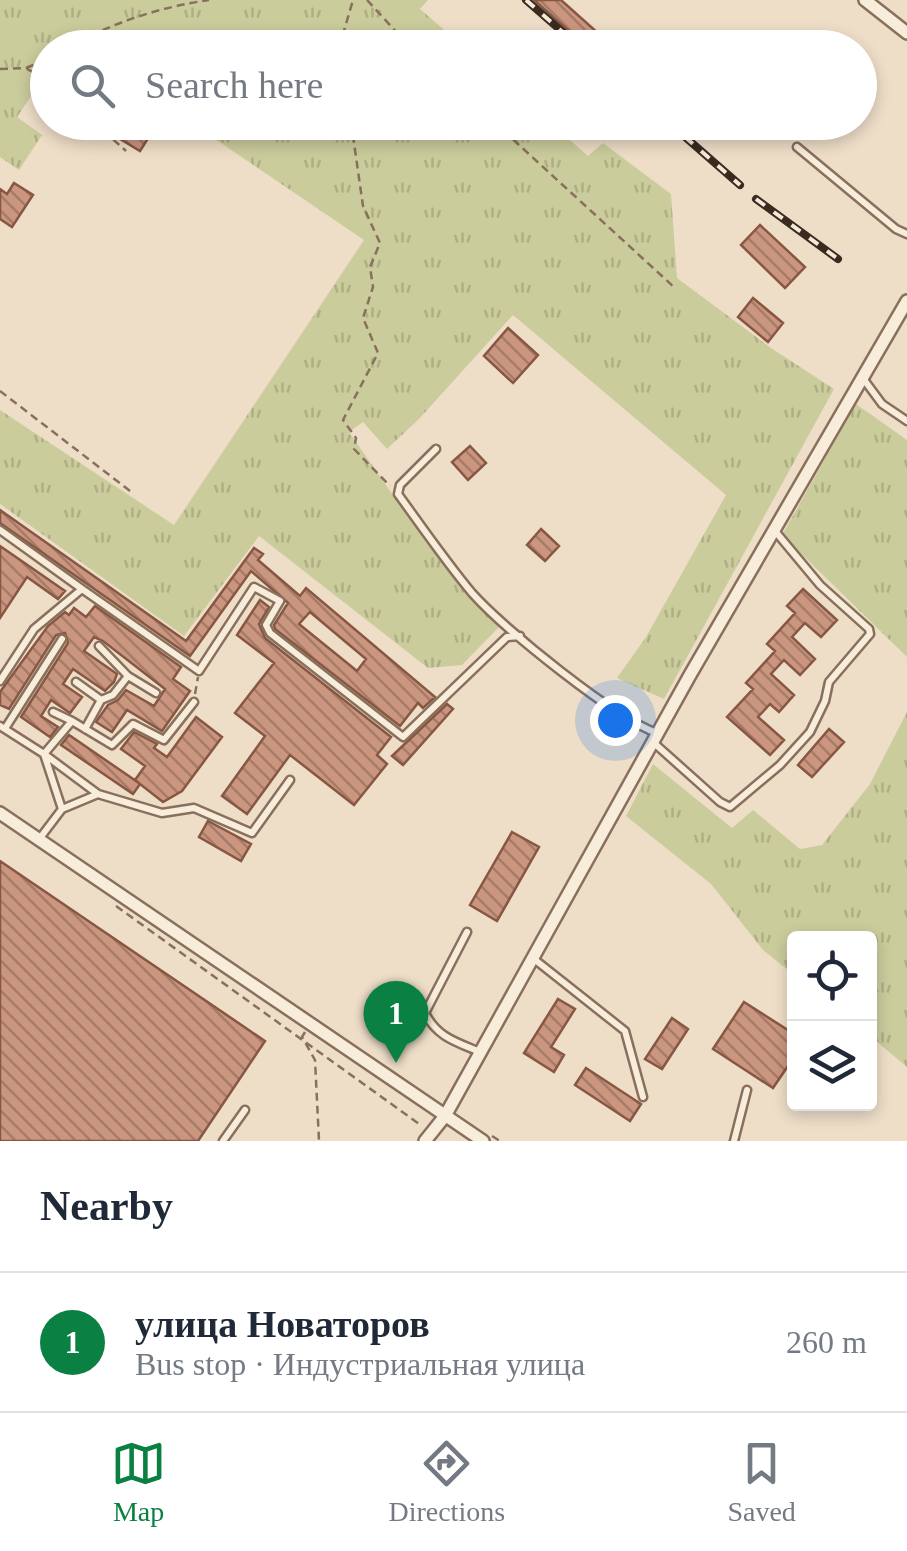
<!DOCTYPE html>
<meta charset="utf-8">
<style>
:root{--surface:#fff;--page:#f2f2f3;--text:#1f2937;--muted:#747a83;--line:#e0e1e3;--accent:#0b8043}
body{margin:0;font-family:"Times New Roman",serif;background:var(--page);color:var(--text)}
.controls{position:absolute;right:30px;bottom:30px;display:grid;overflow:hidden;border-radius:10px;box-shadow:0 5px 15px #0003}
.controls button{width:90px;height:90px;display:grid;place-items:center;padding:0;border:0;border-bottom:2px solid var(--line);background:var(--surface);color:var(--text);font:50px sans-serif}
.you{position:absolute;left:615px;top:720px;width:35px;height:35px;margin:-25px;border:8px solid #fff;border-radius:50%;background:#1a73e8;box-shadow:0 0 0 15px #1a73e833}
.badge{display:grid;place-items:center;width:65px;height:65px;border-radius:50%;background:var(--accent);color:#fff;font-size:32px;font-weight:700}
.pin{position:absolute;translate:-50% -82px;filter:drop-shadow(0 2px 5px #0008)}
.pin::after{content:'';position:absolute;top:52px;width:35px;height:30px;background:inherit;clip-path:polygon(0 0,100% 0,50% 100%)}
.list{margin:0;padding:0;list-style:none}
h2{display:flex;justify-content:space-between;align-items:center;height:130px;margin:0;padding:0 40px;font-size:42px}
h2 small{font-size:32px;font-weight:400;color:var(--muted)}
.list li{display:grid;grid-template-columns:65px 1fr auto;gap:30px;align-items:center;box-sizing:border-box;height:140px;padding:0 40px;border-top:2px solid var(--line)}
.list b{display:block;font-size:38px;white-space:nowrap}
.list p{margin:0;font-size:32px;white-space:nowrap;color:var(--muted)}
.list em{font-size:32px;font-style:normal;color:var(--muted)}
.icon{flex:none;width:55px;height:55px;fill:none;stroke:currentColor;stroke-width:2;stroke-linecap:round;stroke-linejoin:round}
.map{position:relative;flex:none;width:907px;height:1141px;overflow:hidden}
.search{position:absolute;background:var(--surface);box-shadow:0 5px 15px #0003;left:30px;right:30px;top:30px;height:110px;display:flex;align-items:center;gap:25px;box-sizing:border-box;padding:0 35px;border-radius:55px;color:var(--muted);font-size:38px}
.sheet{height:270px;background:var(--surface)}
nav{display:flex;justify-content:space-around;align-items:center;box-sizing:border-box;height:140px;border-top:2px solid var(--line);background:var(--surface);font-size:28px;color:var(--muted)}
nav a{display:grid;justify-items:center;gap:5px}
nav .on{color:var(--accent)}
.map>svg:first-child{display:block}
.grass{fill:url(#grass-tufts)}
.building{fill:url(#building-back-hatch);stroke:#885743;stroke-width:2.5;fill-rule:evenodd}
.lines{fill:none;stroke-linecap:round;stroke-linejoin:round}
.service-casing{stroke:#89705d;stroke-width:11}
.minor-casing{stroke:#89705d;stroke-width:16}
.path{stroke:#89705d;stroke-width:2.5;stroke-dasharray:8 5;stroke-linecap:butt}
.service{stroke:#f8eddb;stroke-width:6}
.minor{stroke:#f8eddb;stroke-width:11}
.rail-casing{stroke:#3a2a20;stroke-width:8}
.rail{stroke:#f5e9d7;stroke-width:4;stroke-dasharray:11;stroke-linecap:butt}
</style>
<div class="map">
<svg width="907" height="1141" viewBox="0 0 907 1141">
<defs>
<pattern id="grass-tufts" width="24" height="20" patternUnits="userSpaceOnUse" patternTransform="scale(2.5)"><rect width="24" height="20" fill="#cbcc9c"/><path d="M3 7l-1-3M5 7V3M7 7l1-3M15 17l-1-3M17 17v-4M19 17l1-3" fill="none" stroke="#afaf86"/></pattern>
<pattern id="building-back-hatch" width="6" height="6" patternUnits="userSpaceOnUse" patternTransform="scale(2.5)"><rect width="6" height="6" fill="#cb967f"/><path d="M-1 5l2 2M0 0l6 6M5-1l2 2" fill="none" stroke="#a67b68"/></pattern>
</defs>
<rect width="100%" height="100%" fill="#eedec8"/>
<path class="grass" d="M 0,0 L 428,0 L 420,9 L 464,47 L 48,48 L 47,85 L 40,83 L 17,117 L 42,135 L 19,170 L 0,157 Z
M 190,122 L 550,122 L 588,156 L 603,143 L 671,194 L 677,278 L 771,348 L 834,389 L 664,699 L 617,678 L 646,637 L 726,495 L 513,315 L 419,419 L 387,449 L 363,422 L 349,432 L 427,544 L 501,625 L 462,665 L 428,668 L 259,536 L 184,636 L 0,504 L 0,410 L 174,525 L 364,240 Z
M 856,404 L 907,440 L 907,657 L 782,535 Z
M 907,712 L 907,1067 L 870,1036 L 870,938 L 794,938 L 794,975 L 763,950 L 711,884 L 626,816 L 653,764 L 732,828 L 753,810 L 800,849 L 822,845 L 870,784 Z"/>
<path class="building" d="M 534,0 L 561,0 L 607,41 L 601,48 L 588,48 Z
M 119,122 L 148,122 L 155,127 L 140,151 L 112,134 Z
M 14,183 L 33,195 L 12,227 L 0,219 L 0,189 L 7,194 Z
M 760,225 L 805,267 L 785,288 L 741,245 Z
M 753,298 L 783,323 L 768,342 L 738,317 Z
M 508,328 L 538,355 L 513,383 L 484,356 Z
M 470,446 L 486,463 L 468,480 L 452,462 Z
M 0,510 L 186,641 L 254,548 L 263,554 L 258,560 L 300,596 L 306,588 L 435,697 L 423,708 L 418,703 L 400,726 L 275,629 L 274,625 L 288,603 L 251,571 L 190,656 L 0,523 ZM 310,612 L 366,659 L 357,671 L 299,624 Z
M 541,529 L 559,546 L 545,561 L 527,545 Z
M 0,546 L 65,591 L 58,599 L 27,577 L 0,618 Z
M 803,589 L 837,620 L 821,637 L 805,623 L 792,637 L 815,659 L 800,675 L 784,660 L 771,674 L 794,695 L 779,712 L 770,704 L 758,717 L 784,740 L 770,755 L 727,717 L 753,689 L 746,683 L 775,651 L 767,644 L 795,613 L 787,606 Z
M 260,600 L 269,607 L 259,624 L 265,638 L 391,737 L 377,755 L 387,764 L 354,805 L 290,755 L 247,814 L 222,796 L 265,736 L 235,713 L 274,663 L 237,635 Z
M 95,606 L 181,667 L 173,679 L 190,691 L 162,731 L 127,710 L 112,732 L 96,722 L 108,705 L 118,700 L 126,690 L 154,706 L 165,689 L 103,641 L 94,637 L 84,651 L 117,674 L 114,682 L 105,691 L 73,669 L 63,684 L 82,697 L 70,713 L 51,700 L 41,716 L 58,727 L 50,737 L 21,717 L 68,643 L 65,633 L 56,635 L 9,709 L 0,705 L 0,692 L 48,626 L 65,612 L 69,615 L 74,608 L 86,617 Z
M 447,704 L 453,709 L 403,765 L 392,756 Z
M 196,717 L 222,737 L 182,791 L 163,802 L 140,784 L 133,794 L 61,745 L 69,735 L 139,783 L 135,780 L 145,766 L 121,749 L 131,736 L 134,732 L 157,744 L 154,748 L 167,757 Z
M 829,729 L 844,742 L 812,777 L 798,765 Z
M 208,821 L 251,844 L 241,861 L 199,837 Z
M 512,832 L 539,847 L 497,921 L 470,905 Z
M 0,861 L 265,1041 L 198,1141 L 0,1141 Z
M 558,999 L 575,1009 L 551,1047 L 564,1055 L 554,1072 L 524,1053 Z
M 744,1002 L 794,1034 L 794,1057 L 773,1088 L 713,1049 Z
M 672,1018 L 688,1029 L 662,1069 L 645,1059 Z
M 586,1068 L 641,1104 L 630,1121 L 575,1085 Z"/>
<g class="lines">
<g class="service-casing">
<path id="service" d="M 797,147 L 896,229 L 907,234
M 862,377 L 882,404 L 907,421
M 436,449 L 400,485 L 398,494 C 422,527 446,562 472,593 C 504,629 614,718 657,733
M 0,530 L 82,589
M 128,676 L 156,693
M 0,681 L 34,629 L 82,589 L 199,671 L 254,587 L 280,601 L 266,625 L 270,633 L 403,737 L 507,637 L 520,636
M 76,682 L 101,700
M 53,712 L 72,721
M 0,726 L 44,754 L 62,809 L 40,838
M 6,727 L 62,639
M 85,729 L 101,700 L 113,695 L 128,676 L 99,646
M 654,743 L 720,802 L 730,807 L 780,765 L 810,732 L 825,701 L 829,682 L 870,634 L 869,629 L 820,585 L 775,531
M 98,794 L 44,754 L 72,721 L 112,745 L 133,724 L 164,740 L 194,702
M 62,809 L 98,794 L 162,813 L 194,808 L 252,833 L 290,780
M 467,932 L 425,1013 C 437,1037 456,1042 480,1052
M 534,959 L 625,1031 L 643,1097
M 223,1141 L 245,1110
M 734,1141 L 747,1090"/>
</g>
<g class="minor-casing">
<path id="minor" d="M 865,0 L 907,33
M 0,813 L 483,1141
M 425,1141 L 445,1116 L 690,675 L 907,301"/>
</g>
<path class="path" d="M 367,0 L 411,48
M 68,48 C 110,23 161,7 209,0
M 339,48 L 353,0
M 0,69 L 26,68 L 48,59
M 27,69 L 48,80
M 94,122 L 126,151
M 351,122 L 363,206 L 380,243 L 370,267 L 373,287 L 363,318 L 378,353 L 343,420 L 356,438 L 354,449 L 390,486
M 494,122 L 675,288
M 0,391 L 134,494
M 195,694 L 198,677
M 116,906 L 422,1126
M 305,1032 L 302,1037 L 315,1060 L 319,1141
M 492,1136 L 500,1141"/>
<use href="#service" class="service"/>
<use href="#minor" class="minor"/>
<g class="rail-casing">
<path id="rail" d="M 526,0 L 581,48
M 668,122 L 740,185
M 756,199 L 838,259"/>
</g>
<use href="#rail" class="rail"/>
</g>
</svg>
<div class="controls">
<button><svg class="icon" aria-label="locate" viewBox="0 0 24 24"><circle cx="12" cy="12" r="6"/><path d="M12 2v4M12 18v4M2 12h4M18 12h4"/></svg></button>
<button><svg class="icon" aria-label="layers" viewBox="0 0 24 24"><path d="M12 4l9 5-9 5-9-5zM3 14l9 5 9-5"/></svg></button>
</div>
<div class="you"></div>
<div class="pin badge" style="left:396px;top:1063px">1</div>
<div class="search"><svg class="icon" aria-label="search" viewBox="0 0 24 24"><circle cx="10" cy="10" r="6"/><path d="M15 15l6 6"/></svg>Search here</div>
</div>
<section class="sheet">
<h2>Nearby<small></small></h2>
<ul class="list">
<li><span class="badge">1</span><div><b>улица Новаторов</b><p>Bus stop · Индустриальная улица</p></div><em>260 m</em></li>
</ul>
</section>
<nav>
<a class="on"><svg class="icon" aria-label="map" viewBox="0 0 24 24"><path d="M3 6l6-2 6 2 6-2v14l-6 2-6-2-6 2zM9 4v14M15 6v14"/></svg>Map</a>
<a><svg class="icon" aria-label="directions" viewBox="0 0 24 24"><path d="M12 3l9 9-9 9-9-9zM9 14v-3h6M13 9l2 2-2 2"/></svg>Directions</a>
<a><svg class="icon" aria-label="saved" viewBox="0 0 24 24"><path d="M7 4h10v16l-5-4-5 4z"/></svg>Saved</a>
</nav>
